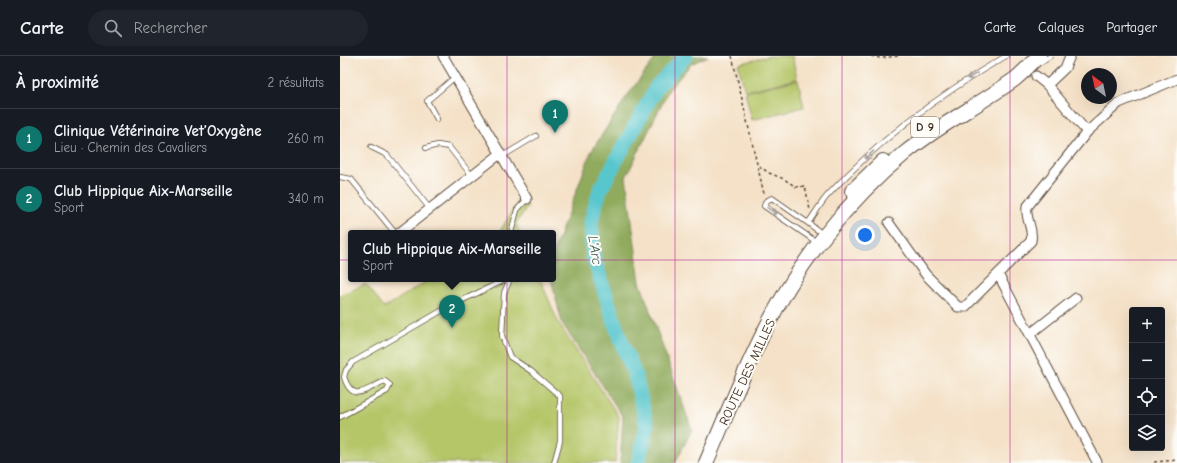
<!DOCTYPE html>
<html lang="fr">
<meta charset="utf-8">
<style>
:root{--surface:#171b24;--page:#20242c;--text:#f1f3f6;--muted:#9ea1a6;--line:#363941;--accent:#0f766e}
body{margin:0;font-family:"Comic Neue",sans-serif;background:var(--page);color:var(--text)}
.controls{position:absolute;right:12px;bottom:12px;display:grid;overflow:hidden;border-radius:4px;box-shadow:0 4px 16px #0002}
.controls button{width:36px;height:36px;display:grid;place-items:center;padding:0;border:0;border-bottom:1px solid var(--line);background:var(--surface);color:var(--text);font:20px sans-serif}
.compass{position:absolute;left:741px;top:12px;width:36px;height:36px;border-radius:50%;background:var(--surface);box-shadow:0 4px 16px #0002;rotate:327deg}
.you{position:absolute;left:525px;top:179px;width:14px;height:14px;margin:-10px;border:3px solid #fff;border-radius:50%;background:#1a73e8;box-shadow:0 0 0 6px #1a73e833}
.badge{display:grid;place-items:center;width:26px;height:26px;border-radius:50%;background:var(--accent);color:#fff;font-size:13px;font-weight:700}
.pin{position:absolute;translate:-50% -33px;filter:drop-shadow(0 1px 2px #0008)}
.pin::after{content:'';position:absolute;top:21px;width:14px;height:12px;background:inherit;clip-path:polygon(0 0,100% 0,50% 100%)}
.popup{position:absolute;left:8px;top:174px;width:208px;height:52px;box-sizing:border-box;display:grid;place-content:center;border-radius:4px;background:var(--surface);filter:drop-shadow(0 1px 3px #0005);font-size:13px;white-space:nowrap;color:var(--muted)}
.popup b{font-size:15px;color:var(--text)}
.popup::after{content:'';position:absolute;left:50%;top:100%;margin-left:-8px;border:8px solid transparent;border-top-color:var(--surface)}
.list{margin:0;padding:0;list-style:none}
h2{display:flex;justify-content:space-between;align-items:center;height:52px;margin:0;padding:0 16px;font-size:17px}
h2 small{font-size:13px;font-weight:400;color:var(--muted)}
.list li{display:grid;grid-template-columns:26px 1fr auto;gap:12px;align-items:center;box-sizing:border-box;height:60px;padding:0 16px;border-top:1px solid var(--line)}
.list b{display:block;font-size:15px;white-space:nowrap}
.list p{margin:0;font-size:13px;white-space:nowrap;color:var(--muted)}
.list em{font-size:13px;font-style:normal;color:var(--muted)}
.icon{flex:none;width:22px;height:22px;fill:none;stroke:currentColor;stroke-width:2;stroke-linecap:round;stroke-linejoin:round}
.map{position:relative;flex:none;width:837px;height:407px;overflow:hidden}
header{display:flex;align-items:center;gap:24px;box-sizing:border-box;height:56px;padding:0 20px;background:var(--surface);border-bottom:1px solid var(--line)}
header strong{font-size:19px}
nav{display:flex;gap:22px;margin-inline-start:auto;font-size:14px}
.search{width:280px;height:36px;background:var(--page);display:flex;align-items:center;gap:10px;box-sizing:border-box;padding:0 14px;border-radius:22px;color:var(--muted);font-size:15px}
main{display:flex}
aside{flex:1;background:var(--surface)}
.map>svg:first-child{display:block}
.green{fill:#b5c669;stroke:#787844}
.forest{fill:#90ab5d;stroke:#666a3e}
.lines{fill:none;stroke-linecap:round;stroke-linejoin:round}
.river{stroke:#59c6cd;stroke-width:15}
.lane-casing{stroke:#574537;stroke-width:6}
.street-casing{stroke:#574537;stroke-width:11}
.primary-casing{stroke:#574537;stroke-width:16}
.path{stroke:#574537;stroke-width:1.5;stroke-dasharray:3 3;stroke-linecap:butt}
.lane{stroke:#fff;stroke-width:4.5}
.street{stroke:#fff;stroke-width:9}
.primary{stroke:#fff;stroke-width:14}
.oneway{stroke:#a79f9a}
.grid{fill:none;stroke:#b5179e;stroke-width:1;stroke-opacity:0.55}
.labels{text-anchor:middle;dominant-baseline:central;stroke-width:4;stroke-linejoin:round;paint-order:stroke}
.shield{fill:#fdfcf7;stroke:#75695f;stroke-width:1}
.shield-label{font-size:12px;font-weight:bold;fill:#3b2a1e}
.street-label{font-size:13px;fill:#3b2a1e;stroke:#fdfcf7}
.water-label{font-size:14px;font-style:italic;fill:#46615b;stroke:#fdfcf7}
</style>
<header>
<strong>Carte</strong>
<div class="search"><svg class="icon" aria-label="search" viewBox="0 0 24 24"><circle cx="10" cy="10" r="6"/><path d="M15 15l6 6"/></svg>Rechercher</div>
<nav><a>Carte</a><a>Calques</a><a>Partager</a></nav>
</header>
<main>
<aside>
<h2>À proximité<small>2 résultats</small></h2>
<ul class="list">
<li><span class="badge">1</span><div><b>Clinique Vétérinaire Vet’Oxygène</b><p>Lieu · Chemin des Cavaliers</p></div><em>260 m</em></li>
<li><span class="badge">2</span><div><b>Club Hippique Aix-Marseille</b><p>Sport</p></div><em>340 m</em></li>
</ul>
</aside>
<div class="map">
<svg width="837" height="407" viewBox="0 0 837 407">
<rect width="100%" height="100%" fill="#fdfcf7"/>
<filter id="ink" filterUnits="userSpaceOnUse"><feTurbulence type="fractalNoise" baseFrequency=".025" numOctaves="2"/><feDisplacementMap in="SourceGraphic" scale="8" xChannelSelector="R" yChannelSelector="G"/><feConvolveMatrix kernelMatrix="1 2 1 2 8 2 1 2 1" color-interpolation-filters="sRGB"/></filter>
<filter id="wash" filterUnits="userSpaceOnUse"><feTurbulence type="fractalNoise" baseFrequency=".012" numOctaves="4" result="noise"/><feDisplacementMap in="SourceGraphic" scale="16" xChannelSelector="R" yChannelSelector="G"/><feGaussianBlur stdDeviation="0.9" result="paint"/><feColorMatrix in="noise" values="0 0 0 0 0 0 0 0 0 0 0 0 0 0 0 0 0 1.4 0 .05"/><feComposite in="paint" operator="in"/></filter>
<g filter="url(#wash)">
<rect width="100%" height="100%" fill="#f4e1c7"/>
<path class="green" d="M 430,0 L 452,0 L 457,23 L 405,35 L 398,8 Z
M 458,24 L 464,51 L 412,64 L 405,36 Z
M 180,142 L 188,150 L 176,167 L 180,177 L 159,177 Z
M 90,223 L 200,223 L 219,268 L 279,361 L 275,407 L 0,407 L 0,239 L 26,228 L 44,252 Z"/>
<path class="forest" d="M 317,0 L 368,0 L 351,8 L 328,35 L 286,121 L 300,226 L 352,374 L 335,407 L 280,407 L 283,361 L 222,267 L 211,223 L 213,223 L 213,197 L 251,96 L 287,40 Z"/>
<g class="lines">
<path class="river" d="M 298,407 L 307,370 L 295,319 L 278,277 L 253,200 L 251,165 L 260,134 L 317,30 L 346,0"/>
</g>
</g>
<g filter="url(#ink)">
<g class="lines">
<g class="lane-casing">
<path id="lane" d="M 701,6 L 710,0
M 97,63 L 87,45 L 115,21
M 31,91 L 47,99 L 90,153
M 86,92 L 98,89 L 109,91 L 132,120
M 160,98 L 166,98 L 196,80
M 0,121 L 11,123 L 55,177
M 468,167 L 484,179
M 171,177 L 177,154 L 187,143
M 478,187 L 424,150 L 426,145 L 432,142 L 468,167 C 475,158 480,148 488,139 C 539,84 600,38 666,0
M 170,223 L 164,237 L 162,280 L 170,301 L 191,315 L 220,340 L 220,385 L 214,407
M 0,361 L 47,335 L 50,329 L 45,325 C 27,332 13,349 4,321 L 6,314 L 13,306 L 108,251 L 167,223"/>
</g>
<g class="street-casing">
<path id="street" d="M 103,0 L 187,143
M 730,0 L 725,12 L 707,29 L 747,76 L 779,47 L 837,23
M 696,20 L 707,29
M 549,167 L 586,219 L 618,251 L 625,251 L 691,185 C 694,173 685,163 687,151 L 747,76
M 59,177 L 160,98
M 658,218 L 757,406
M 690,278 L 736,242"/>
</g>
<g class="primary-casing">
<path id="primary" d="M 512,135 L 543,105
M 366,407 C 385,363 403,317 425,274 C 458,207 507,145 565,97 C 599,69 639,49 675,23 C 684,16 691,7 699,0"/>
</g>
<path class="path" d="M 392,0 L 424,138
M 531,0 L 540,2 L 559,0
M 419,110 L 429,117 L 444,123 L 456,131 L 465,130 L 470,154
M 814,406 L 837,404"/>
<use href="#lane" class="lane"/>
<use href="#street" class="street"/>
<use href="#primary" class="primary"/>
</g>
<defs><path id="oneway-shaft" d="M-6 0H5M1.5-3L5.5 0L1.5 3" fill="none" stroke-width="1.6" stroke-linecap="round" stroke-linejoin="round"/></defs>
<g class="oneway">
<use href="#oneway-shaft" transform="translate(632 20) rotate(150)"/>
<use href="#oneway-shaft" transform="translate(529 99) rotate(139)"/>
<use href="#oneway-shaft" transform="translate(432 155) rotate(34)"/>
</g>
</g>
<path class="grid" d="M 167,0 L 167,407M 335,0 L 335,407M 502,0 L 502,407M 670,0 L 670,407M 0,204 L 837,204"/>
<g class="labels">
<rect class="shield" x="571" y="61" width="28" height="20" rx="3"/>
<g class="shield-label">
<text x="585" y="71">D 9</text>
</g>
<g class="street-label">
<text transform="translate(407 316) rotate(-65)">ROUTE DES MILLES</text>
</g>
<g class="water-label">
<text transform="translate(255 194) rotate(81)">L'Arc</text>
</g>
</g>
</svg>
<div class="controls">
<button>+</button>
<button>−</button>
<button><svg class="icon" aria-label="locate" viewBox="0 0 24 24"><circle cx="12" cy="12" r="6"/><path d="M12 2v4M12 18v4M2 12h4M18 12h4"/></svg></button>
<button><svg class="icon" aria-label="layers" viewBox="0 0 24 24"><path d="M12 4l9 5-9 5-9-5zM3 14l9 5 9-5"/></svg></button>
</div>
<svg class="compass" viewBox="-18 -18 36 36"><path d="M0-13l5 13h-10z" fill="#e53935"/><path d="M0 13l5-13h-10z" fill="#9ea1a6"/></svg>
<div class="you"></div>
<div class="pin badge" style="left:215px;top:77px">1</div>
<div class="pin badge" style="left:112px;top:272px">2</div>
<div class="popup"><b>Club Hippique Aix-Marseille</b>Sport</div>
</div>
</main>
